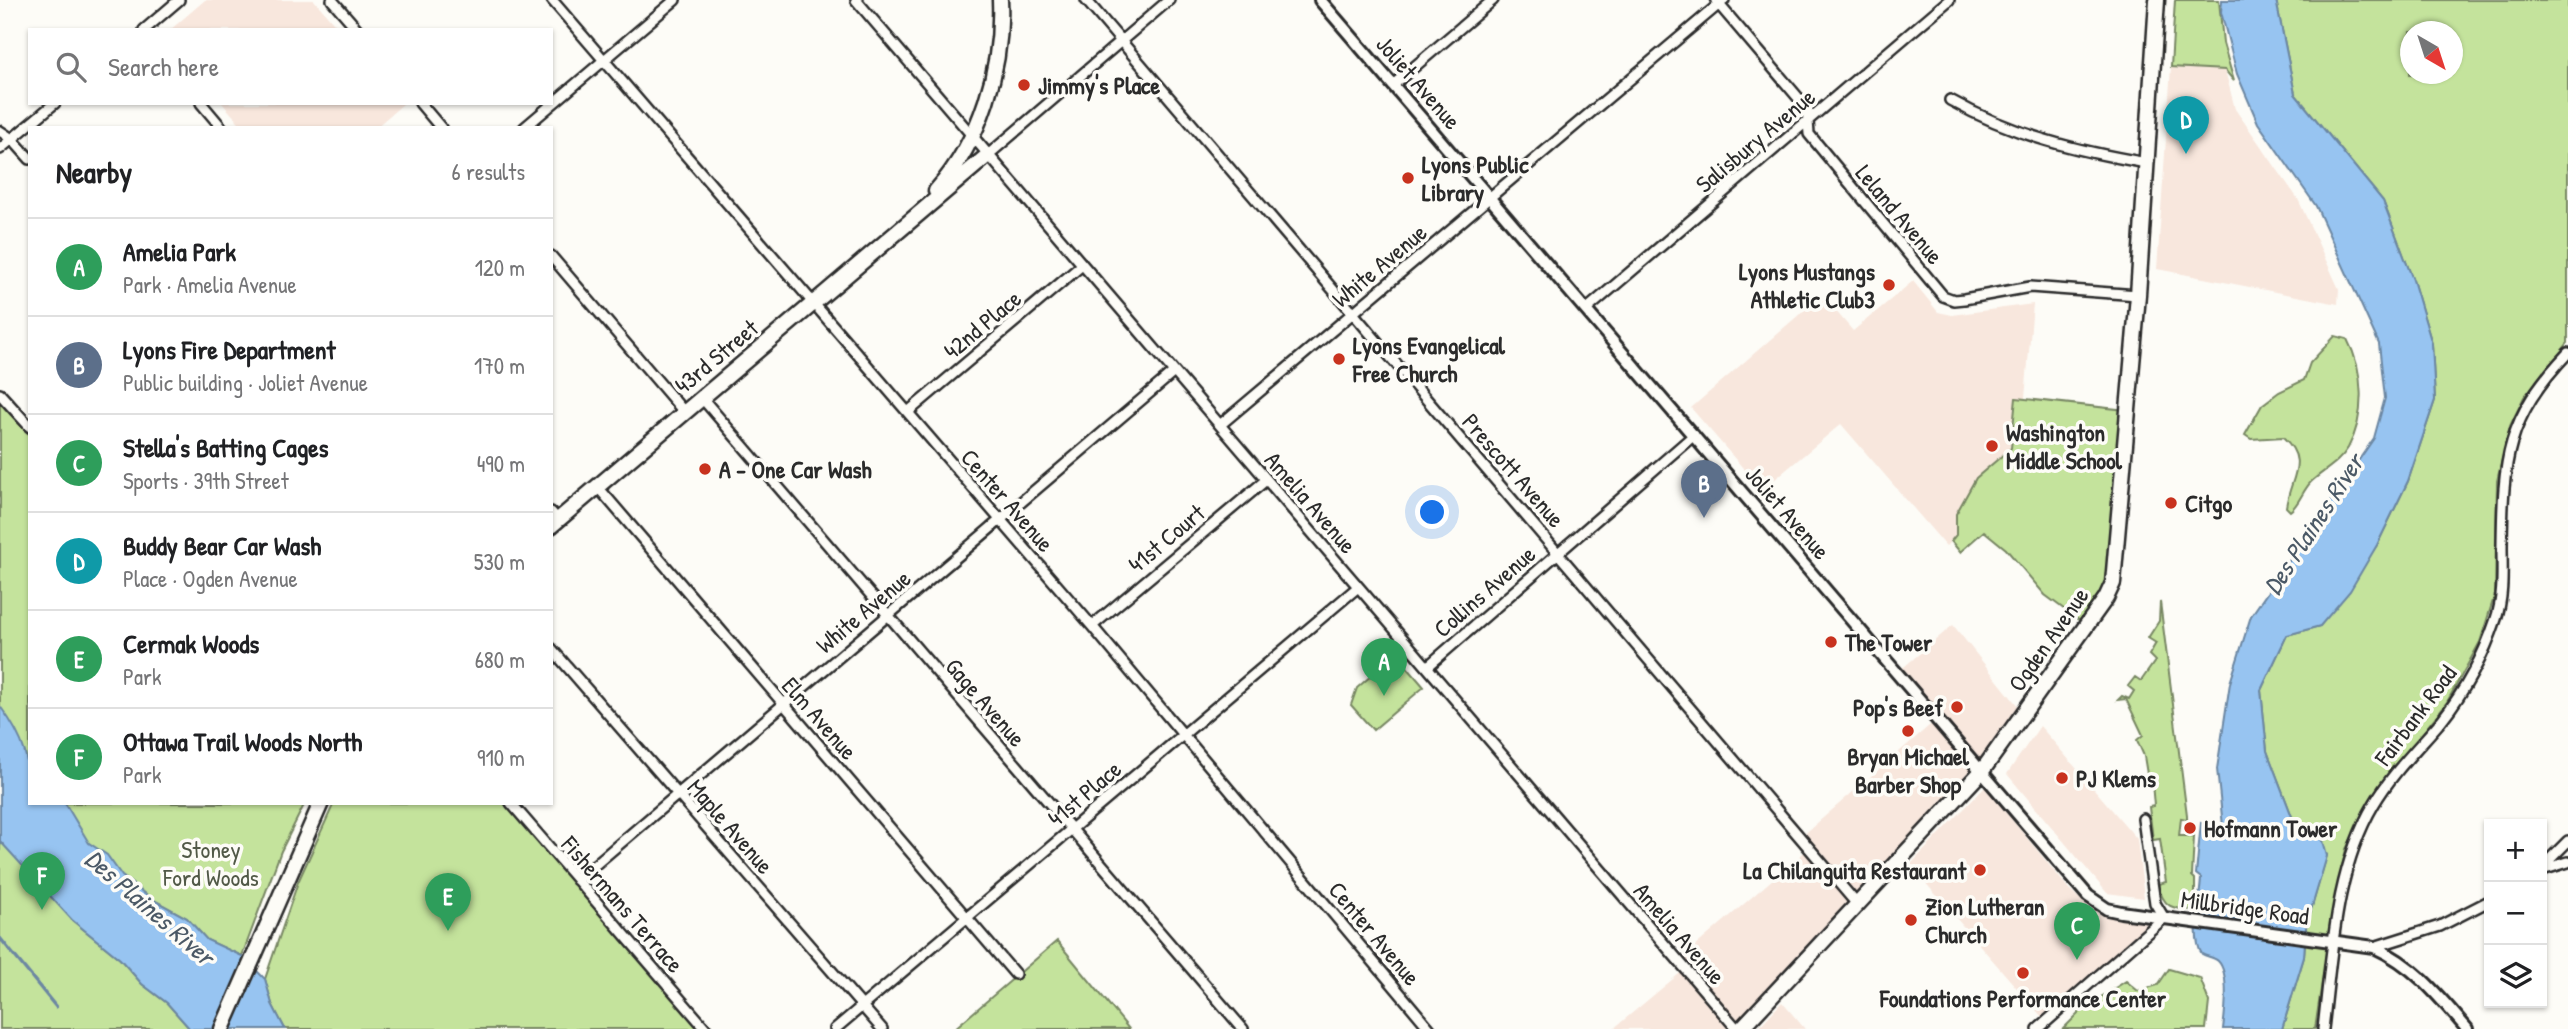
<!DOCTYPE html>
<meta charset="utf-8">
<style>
:root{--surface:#fff;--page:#f6f6f6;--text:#202124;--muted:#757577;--line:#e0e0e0;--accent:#0b8043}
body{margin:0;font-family:"Patrick Hand",sans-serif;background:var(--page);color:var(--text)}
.controls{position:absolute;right:21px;bottom:21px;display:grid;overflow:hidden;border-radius:0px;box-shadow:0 2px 5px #0004}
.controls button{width:63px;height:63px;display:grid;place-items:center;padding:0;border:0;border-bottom:2px solid var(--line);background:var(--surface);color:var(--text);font:35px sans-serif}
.compass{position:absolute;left:2400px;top:21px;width:63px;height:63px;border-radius:50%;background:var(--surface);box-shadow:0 2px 5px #0004;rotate:141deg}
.you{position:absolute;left:1433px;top:513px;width:24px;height:24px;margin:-18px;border:5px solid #fff;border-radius:50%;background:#1a73e8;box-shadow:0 0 0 10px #1a73e833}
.badge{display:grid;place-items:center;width:46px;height:46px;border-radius:50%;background:var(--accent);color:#fff;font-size:23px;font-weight:700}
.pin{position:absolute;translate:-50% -58px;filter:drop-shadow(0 2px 4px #0008)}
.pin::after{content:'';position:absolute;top:37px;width:24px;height:21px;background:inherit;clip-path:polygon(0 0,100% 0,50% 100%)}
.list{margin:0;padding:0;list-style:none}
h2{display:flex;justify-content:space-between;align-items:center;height:91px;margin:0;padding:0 28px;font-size:30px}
h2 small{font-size:23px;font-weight:400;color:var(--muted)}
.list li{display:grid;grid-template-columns:46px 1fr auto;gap:21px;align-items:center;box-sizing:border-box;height:98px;padding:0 28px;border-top:2px solid var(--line)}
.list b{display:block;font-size:26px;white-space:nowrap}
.list p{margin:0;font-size:23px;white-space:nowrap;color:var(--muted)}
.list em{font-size:23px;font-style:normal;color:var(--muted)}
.icon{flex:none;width:38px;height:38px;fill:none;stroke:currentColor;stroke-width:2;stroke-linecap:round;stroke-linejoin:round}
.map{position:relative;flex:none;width:2568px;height:1029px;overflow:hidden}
.search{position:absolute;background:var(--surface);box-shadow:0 2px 5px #0004;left:28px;top:28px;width:525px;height:77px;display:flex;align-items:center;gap:18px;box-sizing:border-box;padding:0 24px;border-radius:0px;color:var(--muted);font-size:26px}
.panel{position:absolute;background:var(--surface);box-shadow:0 2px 5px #0004;left:28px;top:126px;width:525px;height:679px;border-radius:0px}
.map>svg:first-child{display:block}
.built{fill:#f8e7dd}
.green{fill:#c4e39c;stroke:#788764;stroke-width:2;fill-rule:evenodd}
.water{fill:#97c4f1;stroke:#6c87a2;stroke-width:2}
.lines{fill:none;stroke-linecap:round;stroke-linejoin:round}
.stream{stroke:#6c87a2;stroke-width:3.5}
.minor-casing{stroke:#2b2b2b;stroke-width:14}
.tertiary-casing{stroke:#2b2b2b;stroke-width:16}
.primary-casing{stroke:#2b2b2b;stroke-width:19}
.minor{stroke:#fdfcf7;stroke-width:9}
.tertiary{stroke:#fdfcf7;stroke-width:10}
.primary{stroke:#fdfcf7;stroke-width:14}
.poi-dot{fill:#c8321e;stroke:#fdfcf7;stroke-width:2.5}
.labels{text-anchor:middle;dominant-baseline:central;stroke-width:7;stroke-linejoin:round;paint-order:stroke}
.street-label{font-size:24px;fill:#2b2b2b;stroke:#fdfcf7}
.poi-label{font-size:24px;font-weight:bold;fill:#2b2b2b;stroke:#fdfcf7;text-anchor:start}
.park-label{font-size:24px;fill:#515947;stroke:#fdfcf7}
.water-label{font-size:26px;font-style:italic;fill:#4b5966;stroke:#fdfcf7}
</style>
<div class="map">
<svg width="2568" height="1029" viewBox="0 0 2568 1029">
<rect width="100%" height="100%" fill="#fdfcf7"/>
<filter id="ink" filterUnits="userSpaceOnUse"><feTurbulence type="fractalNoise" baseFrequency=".0143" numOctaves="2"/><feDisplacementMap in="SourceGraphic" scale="14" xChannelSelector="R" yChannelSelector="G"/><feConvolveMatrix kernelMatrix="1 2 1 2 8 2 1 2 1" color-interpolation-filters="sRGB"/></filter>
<g filter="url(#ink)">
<path class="built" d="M 205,0 L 314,0 L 340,30 L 170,30 Z
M 2171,67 L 2225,70 L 2235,109 L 2298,199 L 2339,289 L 2338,304 L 2157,269 Z
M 222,103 L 403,103 L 403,104 L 375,128 L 244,128 Z
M 1913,281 L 1938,312 L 1952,315 L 2033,304 L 2025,398 L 2126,410 L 2045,595 L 2006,549 L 1984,531 L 1960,552 L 1951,541 L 1946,546 L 1841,424 L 1762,490 L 1691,408 L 1822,295 L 1853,331 Z
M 1953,625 L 2022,711 L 1979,771 L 1738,1029 L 1613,1029 L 1685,969 L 1679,960 L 1809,848 L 1801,837 L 1937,719 L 1898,672 Z
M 2040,726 L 2137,839 L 2144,898 L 2107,893 L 2007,774 Z
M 1985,787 L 2069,889 L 2088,906 L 2104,916 L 2151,924 L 2042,1017 L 1910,865 Z
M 1782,1002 L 1805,1029 L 1757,1029 Z"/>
<path class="green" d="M 2175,0 L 2219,0 L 2223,43 L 2234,81 L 2225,70 L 2171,67 Z
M 2276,0 L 2568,0 L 2568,343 L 2524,397 L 2510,426 L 2497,481 L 2495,594 L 2480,642 L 2447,702 L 2372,797 L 2346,849 L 2334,902 L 2315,1029 L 2282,1029 L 2304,957 L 2306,927 L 2327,855 L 2299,835 L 2267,751 L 2261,690 L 2287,635 L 2320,626 L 2377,545 L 2408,481 L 2435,400 L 2432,344 L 2413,280 L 2383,201 L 2295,94 ZM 2410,32 L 2452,32 L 2452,74 L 2410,74 Z
M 2335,336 L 2347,339 C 2364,371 2366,415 2348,448 C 2339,463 2324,470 2312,481 C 2303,489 2299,505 2290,511 L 2286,507 C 2290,477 2310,462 2283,437 L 2251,439 L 2245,435 L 2262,405 L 2279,392 L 2304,380 L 2310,363 Z
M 2016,398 L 2126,410 L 2113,571 L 2084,624 L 2045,595 L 2006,549 L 1984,531 L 1960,552 L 1951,541 L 1956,535 L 1956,514 L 1976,478 L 2011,448 Z
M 0,402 L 30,435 L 30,803 L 305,803 L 281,851 L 242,956 L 207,940 L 187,918 L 150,898 L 123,877 L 72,920 L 120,959 L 142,984 L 167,1003 L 190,1029 L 0,1029 Z
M 2160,602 L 2187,815 L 2187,819 L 2181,818 L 2179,836 L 2194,836 L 2192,876 L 2195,879 L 2195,910 C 2172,909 2163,908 2158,884 L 2166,882 L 2160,839 L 2153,840 L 2149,807 L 2154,806 L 2152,783 L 2143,783 L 2148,780 L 2144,756 L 2137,740 L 2143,735 L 2126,699 L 2118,700 L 2122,696 L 2129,699 L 2134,691 L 2128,686 L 2135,677 L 2141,681 L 2155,661 L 2149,655 L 2156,643 L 2148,638 L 2159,621 Z
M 1396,654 L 1424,687 L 1373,730 L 1351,705 L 1357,688 Z
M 334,803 L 504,803 L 700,1029 L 285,1029 L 272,1004 L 265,979 L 298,882 Z
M 1057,941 L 1129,1029 L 954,1029 Z
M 2169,969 L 2200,978 L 2209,1002 L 2206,1029 L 2063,1029 L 2084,1008 L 2126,981 L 2138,991 L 2158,985 Z"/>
<path class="water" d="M 2222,0 L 2276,0 L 2295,94 L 2383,201 L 2413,280 L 2432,344 L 2435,400 L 2408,481 L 2377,545 L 2350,591 L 2320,626 L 2287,635 L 2261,690 L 2267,751 L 2299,835 L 2322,838 L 2327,856 L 2306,927 L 2304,957 L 2282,1029 L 2223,1029 C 2225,1014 2230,973 2218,961 C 2214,957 2207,957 2202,954 C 2191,939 2200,899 2201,878 L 2196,874 L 2201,823 L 2223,826 L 2217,769 L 2230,683 L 2251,616 L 2374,438 L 2385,398 L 2379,344 L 2316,206 L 2258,123 L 2237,74 L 2221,12 Z
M 0,706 C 26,741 30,761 30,803 L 65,803 L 89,843 L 107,855 L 122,876 L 150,898 L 187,918 L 207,940 L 242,956 L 265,979 L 272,1004 L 285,1029 L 190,1029 L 167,1003 L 142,984 L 120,959 L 72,920 L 0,841 Z"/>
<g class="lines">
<path class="stream" d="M 0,938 L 56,1007"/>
<g class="minor-casing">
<path id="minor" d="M 332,0 L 358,30
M 552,0 L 1092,626 L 1430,1029
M 856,0 L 1737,1029
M 1086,0 L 1856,903
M 1716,1 L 1807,108 L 1809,134 L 1943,296 L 1954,300 L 1964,299 L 2030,287 L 2138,295
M 144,30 L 179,0
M 1393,85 L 1493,0
M 1950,100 C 2012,135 2077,151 2147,163
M 201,103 L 222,128
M 420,103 L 441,128
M 524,128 L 675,0
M 0,131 L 12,139 L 30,159
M 0,149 L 55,103
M 988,155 L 1169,0
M 551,256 L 685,413
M 1586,310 L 1949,0
M 0,394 L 30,427
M 702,398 L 1243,1029
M 908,412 L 1082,265
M 1220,425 L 1724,0
M 597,486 L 1015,974
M 551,512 L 558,520
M 1092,626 L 1266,480
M 551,648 L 882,1029
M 1427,667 L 1694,435
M 511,803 L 706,1029
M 2542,867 L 2568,841
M 2542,870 L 2568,862
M 577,880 L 1174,372
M 2374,947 L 2440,926 L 2489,901
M 835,1029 L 1358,587
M 2038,1029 L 2164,918 L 2155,903 L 2143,819
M 2323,1029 C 2332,954 2335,870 2374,804 C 2392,773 2418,748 2441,721 C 2464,692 2484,655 2496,619 C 2504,596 2502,570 2502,546 C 2503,459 2506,418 2568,353"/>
</g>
<g class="tertiary-casing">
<path id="tertiary" d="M 1320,0 L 2088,896 L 2107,909 L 2121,912 L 2374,947 C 2414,965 2439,996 2467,1029"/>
</g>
<g class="primary-casing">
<path id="primary" d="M 936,191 C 981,140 1003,67 1000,0
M 551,526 L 988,155
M 222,1029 L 321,803
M 1741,1029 L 1982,771 L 2106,598 L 2113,583 L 2138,295 L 2157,0"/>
</g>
<use href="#minor" class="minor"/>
<use href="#tertiary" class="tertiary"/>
<use href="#primary" class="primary"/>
</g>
</g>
<g class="poi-dot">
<circle cx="1024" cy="85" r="7"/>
<circle cx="1408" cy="178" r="7"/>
<circle cx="1889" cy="285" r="7"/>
<circle cx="1339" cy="359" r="7"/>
<circle cx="1992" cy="446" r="7"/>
<circle cx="705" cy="469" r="7"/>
<circle cx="2171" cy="503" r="7"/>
<circle cx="1831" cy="642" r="7"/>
<circle cx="1957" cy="707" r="7"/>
<circle cx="1908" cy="731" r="7"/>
<circle cx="2062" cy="778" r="7"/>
<circle cx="2190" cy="828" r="7"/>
<circle cx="1980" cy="870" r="7"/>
<circle cx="1911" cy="920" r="7"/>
<circle cx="2023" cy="973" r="7"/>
</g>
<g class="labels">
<g class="street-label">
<text transform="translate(1419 82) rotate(49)">Joliet Avenue</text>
<text transform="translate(1755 140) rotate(-40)">Salisbury Avenue</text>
<text transform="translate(1900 214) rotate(50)">Leland Avenue</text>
<text transform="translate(1379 265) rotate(-40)">White Avenue</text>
<text transform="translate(982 324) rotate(-40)">42nd Place</text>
<text transform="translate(716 356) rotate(-40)">43rd Street</text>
<text transform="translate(1514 470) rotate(49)">Prescott Avenue</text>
<text transform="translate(1008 500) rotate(49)">Center Avenue</text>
<text transform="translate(1311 502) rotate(49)">Amelia Avenue</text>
<text transform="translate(1788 512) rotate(49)">Joliet Avenue</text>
<text transform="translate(1166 538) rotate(-40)">41st Court</text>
<text transform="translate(1484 591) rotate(-41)">Collins Avenue</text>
<text transform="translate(863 611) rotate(-40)">White Avenue</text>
<text transform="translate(2048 639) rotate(-55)">Ogden Avenue</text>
<text transform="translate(986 702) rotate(49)">Gage Avenue</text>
<text transform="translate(2415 715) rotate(-53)">Fairbank Road</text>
<text transform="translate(820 718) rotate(49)">Elm Avenue</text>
<text transform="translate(1084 793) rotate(-40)">41st Place</text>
<text transform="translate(731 826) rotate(49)">Maple Avenue</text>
<text transform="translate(623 904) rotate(49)">Fishermans Terrace</text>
<text transform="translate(2245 907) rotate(8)">Millbridge Road</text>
<text transform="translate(1375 933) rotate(50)">Center Avenue</text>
<text transform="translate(1680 933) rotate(49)">Amelia Avenue</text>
</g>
<g class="poi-label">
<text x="1038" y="85">Jimmy's Place</text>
<text x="1422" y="164">Lyons Public<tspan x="1422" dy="28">Library</tspan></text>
<text x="1875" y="271" text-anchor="end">Lyons Mustangs<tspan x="1875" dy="28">Athletic Club3</tspan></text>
<text x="1353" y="345">Lyons Evangelical<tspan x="1353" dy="28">Free Church</tspan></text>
<text x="2006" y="432">Washington<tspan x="2006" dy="28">Middle School</tspan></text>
<text x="719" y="469">A - One Car Wash</text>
<text x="2185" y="503">Citgo</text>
<text x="1845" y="642">The Tower</text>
<text x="1943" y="707" text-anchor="end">Pop's Beef</text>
<text x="1908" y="756" text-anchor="middle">Bryan Michael<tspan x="1908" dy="28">Barber Shop</tspan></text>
<text x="2076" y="778">PJ Klems</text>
<text x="2204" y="828">Hofmann Tower</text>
<text x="1966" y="870" text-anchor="end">La Chilanguita Restaurant</text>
<text x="1925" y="906">Zion Lutheran<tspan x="1925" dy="28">Church</tspan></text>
<text x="2023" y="998" text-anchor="middle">Foundations Performance Center</text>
</g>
<g class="park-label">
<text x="211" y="849">Stoney<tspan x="211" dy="28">Ford Woods</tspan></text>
</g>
<g class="water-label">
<text transform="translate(2313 524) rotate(-57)">Des Plaines River</text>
<text transform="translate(150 907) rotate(41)">Des Plaines River</text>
</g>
</g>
</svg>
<div class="controls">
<button>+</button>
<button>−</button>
<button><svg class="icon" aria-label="layers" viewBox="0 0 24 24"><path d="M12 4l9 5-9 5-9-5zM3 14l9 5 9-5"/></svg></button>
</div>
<svg class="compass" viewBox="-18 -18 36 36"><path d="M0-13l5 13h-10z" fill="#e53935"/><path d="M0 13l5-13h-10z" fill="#757577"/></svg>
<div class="you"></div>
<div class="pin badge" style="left:1384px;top:696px;background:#2e9e5b">A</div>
<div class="pin badge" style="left:1704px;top:518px;background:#5c6f8a">B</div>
<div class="pin badge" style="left:2077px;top:960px;background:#2e9e5b">C</div>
<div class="pin badge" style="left:2186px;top:154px;background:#0f9aa8">D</div>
<div class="pin badge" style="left:448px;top:931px;background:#2e9e5b">E</div>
<div class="pin badge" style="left:42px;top:910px;background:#2e9e5b">F</div>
<div class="search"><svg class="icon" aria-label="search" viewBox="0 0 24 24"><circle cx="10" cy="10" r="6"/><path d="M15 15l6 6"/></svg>Search here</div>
<section class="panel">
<h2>Nearby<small>6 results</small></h2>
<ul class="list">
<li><span class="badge" style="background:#2e9e5b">A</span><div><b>Amelia Park</b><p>Park · Amelia Avenue</p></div><em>120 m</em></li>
<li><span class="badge" style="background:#5c6f8a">B</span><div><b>Lyons Fire Department</b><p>Public building · Joliet Avenue</p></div><em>170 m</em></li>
<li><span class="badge" style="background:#2e9e5b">C</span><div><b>Stella's Batting Cages</b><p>Sports · 39th Street</p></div><em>490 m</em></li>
<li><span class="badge" style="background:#0f9aa8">D</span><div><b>Buddy Bear Car Wash</b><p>Place · Ogden Avenue</p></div><em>530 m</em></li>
<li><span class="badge" style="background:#2e9e5b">E</span><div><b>Cermak Woods</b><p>Park</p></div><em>680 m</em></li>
<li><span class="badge" style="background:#2e9e5b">F</span><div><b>Ottawa Trail Woods North</b><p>Park</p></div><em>910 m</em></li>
</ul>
</section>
</div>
